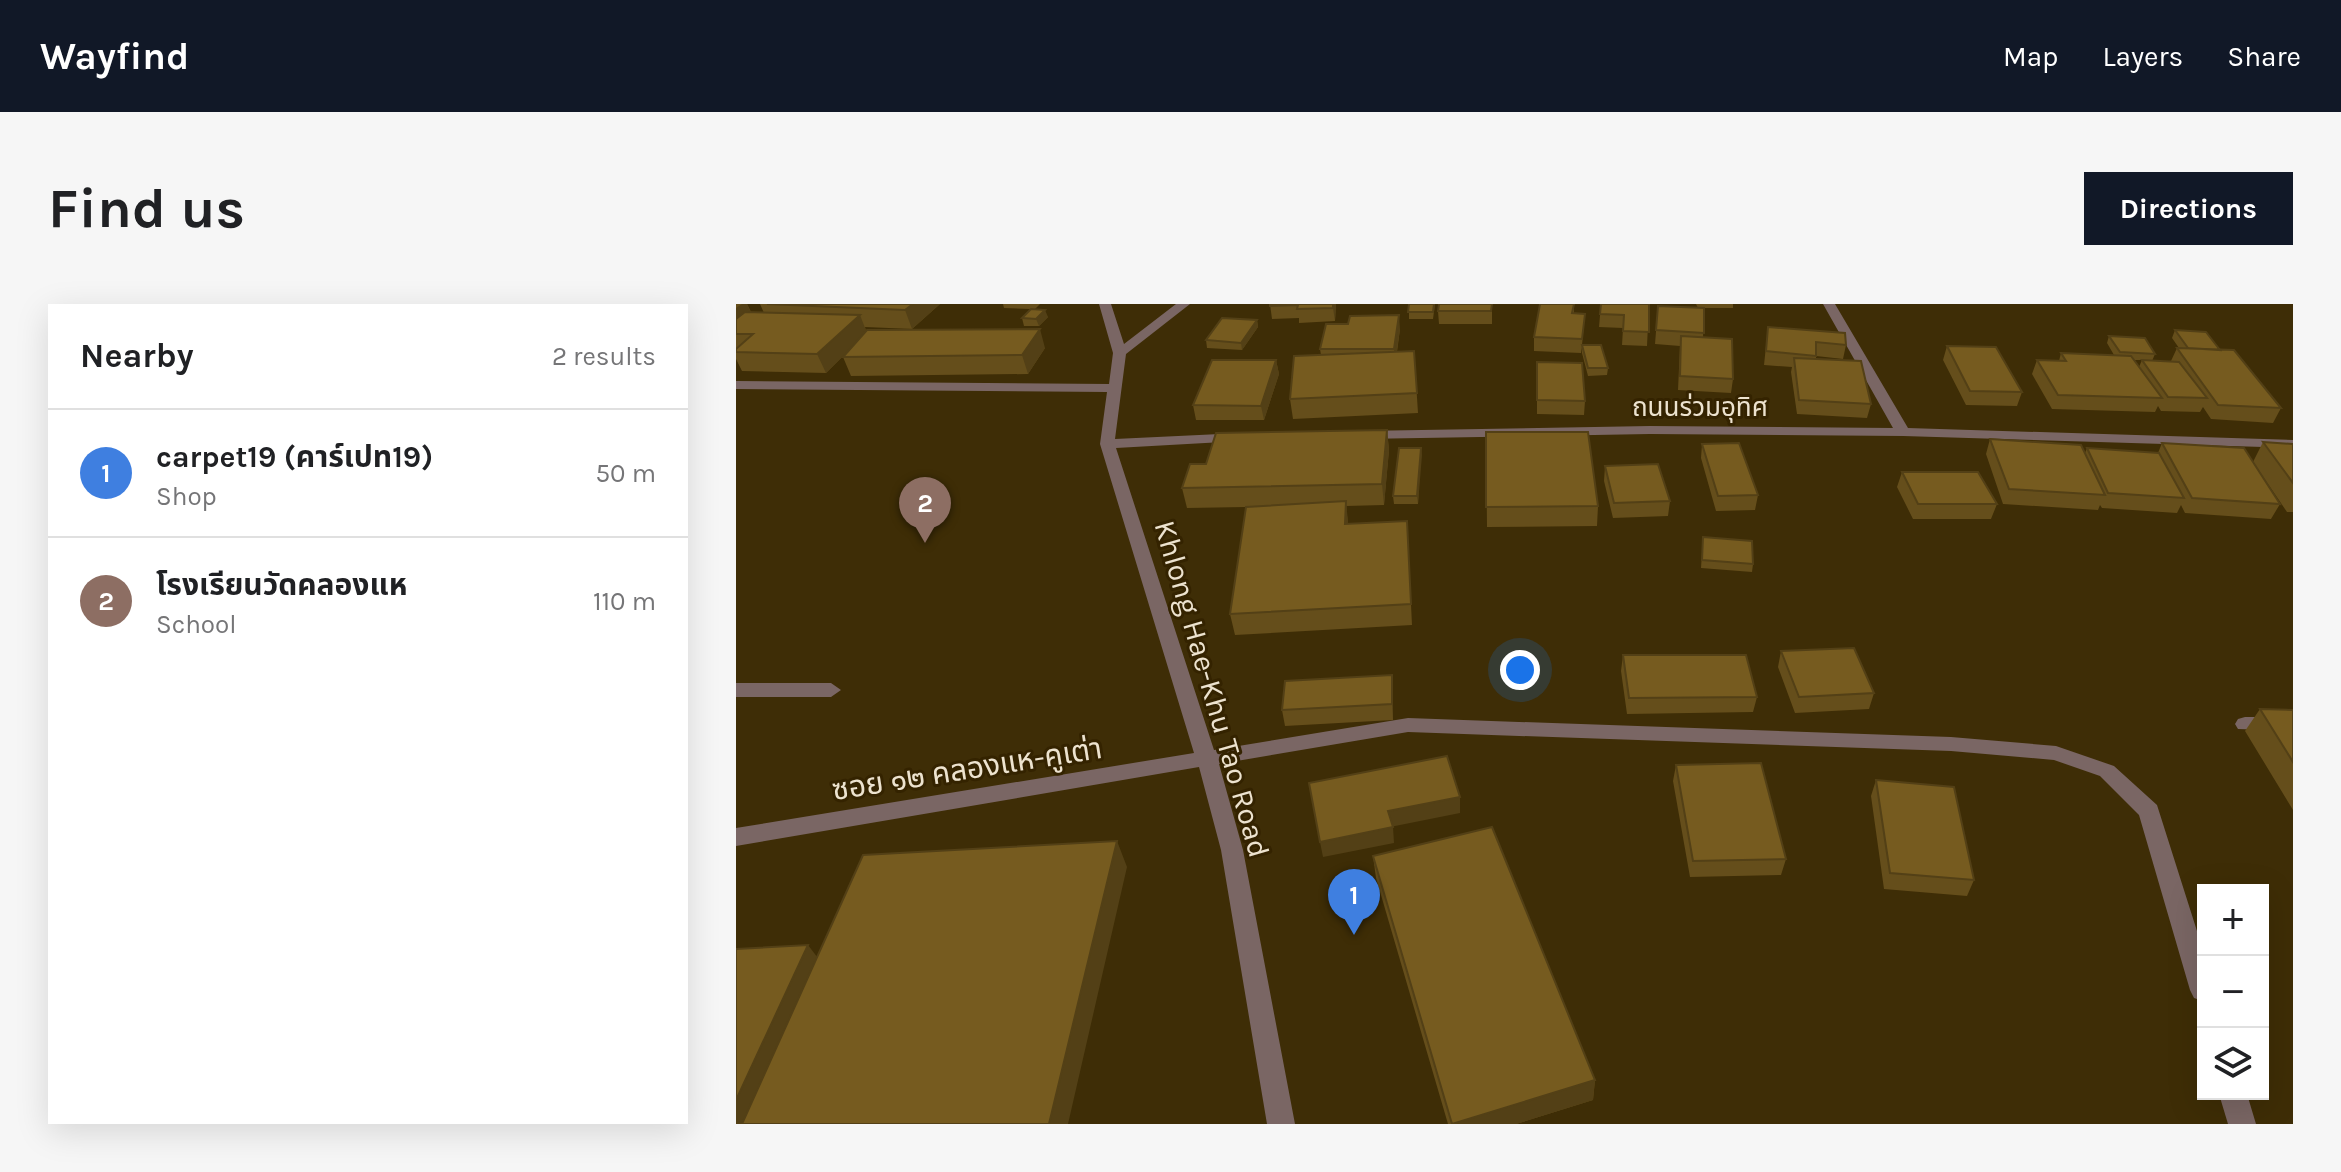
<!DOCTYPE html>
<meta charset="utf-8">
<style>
:root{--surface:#fff;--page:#f6f6f6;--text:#202124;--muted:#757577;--line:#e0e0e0;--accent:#111827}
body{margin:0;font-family:Karla,"Noto Sans Thai",sans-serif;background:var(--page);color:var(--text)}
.controls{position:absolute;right:24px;bottom:24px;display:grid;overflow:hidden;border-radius:0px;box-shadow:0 8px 32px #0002}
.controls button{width:72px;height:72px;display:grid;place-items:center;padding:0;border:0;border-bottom:2px solid var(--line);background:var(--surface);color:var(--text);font:40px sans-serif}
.you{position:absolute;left:784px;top:366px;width:28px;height:28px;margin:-20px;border:6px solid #fff;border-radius:50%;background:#1a73e8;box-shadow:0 0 0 12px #1a73e833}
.badge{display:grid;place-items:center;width:52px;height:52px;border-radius:50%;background:var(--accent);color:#fff;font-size:26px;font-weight:700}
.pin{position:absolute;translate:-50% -66px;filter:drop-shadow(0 2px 4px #0008)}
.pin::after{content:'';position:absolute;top:42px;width:28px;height:24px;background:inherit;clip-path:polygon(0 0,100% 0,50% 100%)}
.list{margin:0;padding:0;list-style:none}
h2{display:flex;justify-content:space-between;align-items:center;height:104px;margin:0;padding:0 32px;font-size:34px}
h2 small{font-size:26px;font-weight:400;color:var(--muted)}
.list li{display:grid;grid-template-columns:52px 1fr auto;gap:24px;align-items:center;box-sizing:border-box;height:128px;padding:0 32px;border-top:2px solid var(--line)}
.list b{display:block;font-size:30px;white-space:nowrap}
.list p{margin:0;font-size:26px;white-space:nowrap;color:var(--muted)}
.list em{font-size:26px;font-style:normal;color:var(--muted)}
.icon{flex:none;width:44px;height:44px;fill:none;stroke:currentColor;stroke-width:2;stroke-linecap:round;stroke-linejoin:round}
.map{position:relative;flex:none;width:1557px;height:820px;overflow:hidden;border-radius:0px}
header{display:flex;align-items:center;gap:48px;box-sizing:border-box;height:112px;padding:0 40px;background:var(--accent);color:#fff}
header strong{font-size:38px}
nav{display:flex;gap:44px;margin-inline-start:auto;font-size:28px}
.intro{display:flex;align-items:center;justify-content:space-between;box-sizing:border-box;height:192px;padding:0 48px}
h1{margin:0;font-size:56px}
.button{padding:20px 36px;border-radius:0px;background:var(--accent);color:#fff;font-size:28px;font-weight:700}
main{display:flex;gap:48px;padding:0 48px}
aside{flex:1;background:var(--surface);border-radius:0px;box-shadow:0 8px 32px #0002}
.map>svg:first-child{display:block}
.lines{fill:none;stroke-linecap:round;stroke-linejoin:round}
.minor{fill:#7a6664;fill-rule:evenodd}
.wall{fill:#654e1b;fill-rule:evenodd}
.shaded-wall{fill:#534016}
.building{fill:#765b1f;stroke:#534016;stroke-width:2}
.labels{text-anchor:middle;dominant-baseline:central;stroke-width:6;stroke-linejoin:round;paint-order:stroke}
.far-street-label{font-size:26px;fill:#ede3cf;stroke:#342300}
.street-label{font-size:30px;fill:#ede3cf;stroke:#342300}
</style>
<header>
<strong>Wayfind</strong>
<nav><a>Map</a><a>Layers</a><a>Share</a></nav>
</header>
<div class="intro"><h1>Find us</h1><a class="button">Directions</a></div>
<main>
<aside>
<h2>Nearby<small>2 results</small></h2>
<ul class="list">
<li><span class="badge" style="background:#3f7fe0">1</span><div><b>carpet19 (คาร์เปท19)</b><p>Shop</p></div><em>50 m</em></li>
<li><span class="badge" style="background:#8d6e63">2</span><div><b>โรงเรียนวัดคลองแห</b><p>School</p></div><em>110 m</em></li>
</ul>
</aside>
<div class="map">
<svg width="1557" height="820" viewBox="0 0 1557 820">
<rect width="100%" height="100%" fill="#3e2d06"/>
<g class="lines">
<path class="minor" d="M 363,0 L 375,0 L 388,40 L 440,0 L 454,0 L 390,50 L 379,135 L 505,129 L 512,133 L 505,137 L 380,144 L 478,446 L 672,414 L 1215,433 L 1320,442 L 1378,462 L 1421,501 L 1467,646 L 1467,697 L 1458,694 L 1454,686 L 1403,511 L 1364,472 L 1318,456 L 1215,447 L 672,428 L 483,460 L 507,546 L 559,820 L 531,820 L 485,546 L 463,463 L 0,542 L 0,524 L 458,449 L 364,140 L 371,88 L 0,85 L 0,77 L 373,80 L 377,49 Z
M 1087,0 L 1099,0 L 1172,124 L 1557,136 L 1557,144 L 1167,132 L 914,130 L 625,135 L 618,131 L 625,127 L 914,122 L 1157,124 Z
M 0,379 L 95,379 L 105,386 L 95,393 L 0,393 Z
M 1509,413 L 1557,413 L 1557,427 L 1502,425 L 1499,420 L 1502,415 Z
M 1483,790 L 1511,790 L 1520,820 L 1492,820 Z"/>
</g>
<path class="wall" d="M 0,0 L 11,0 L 15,8 L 28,9 L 24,0 L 204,0 L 176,25 L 129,23 L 130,27 L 309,44 L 292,70 L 115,72 L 107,53 L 108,51 L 90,69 L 6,67 L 0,55 Z
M 267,0 L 304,0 L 299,5 L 312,13 L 303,22 L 288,22 L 286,14 L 295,5 L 268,4 Z
M 534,0 L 600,0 L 599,17 L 563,19 L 563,14 L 536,15 Z
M 673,0 L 699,0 L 697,15 L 673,15 Z
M 756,0 L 756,20 L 703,20 L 702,7 Z
M 804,0 L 838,0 L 838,9 L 849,10 L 846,41 L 872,64 L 871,71 L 852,72 L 846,49 L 846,43 L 845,49 L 798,47 L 798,33 Z
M 865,0 L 913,0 L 911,42 L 886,41 L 887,24 L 863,23 Z
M 960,0 L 997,0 L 997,4 L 965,4 L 968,4 L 967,34 L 997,75 L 995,89 L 942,86 L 944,42 L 919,40 L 922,2 L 962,4 Z
M 521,16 L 522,23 L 506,46 L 471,44 L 470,36 Z
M 1032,23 L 1110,41 L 1107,55 L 1080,52 L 1080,55 L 1135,100 L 1131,114 L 1061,110 L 1055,68 L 1056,63 L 1028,61 Z
M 664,25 L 661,48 L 678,47 L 682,109 L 557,115 L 554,95 L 585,51 L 584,45 Z
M 1439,26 L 1484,46 L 1545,104 L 1537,119 L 1475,115 L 1467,103 L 1464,108 L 1425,107 L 1422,102 L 1419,108 L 1316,105 L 1296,70 L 1301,56 L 1323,57 L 1325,49 L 1378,51 L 1371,39 L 1373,32 L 1419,50 L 1416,57 L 1435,57 L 1441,44 L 1443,44 L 1436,34 ZM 1398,56 L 1406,56 L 1403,63 Z
M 1211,42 L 1286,88 L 1281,102 L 1230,101 L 1207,56 Z
M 540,56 L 543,70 L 528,116 L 460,116 L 457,101 Z
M 801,58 L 849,97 L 848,111 L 801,110 Z
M 651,126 L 653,146 L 648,201 L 610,202 L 612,220 L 671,217 L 676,321 L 499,331 L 494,310 L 510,203 L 451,204 L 446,184 L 470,160 Z
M 750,128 L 862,202 L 861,222 L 751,223 Z
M 1254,135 L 1349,149 L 1351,144 L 1422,149 L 1426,139 L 1544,200 L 1535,215 L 1449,209 L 1445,201 L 1441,209 L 1366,204 L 1364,201 L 1362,206 L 1267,200 L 1250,150 Z
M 1527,138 L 1557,140 L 1557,208 L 1551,208 L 1517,158 Z
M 966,140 L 1022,191 L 1019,206 L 980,207 L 965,154 Z
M 685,144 L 682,200 L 658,200 L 657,192 Z
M 869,162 L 934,197 L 932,212 L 877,214 L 868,177 Z
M 1166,168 L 1261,200 L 1255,215 L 1177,215 L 1161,183 Z
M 967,233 L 1017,260 L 1016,268 L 965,264 Z
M 1045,347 L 1138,389 L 1133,405 L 1059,409 L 1042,363 Z
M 887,351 L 1021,393 L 1017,408 L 891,410 L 885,367 Z
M 657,387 L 657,416 L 549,422 L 546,406 Z
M 1524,405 L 1557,406 L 1557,506 L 1509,427 Z
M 940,461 L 1050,555 L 1045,571 L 954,573 L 937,477 Z
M 1140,476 L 1238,576 L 1231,592 L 1148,585 L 1135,492 Z
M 637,552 L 859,776 L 857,796 L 780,820 L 712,820 L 640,574 Z"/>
<path class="shaded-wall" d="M 6,0 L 11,0 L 16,10 L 0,22 L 0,4 Z
M 177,0 L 204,0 L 176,25 L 169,6 Z
M 597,0 L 600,0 L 599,17 L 597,4 Z
M 309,6 L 312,13 L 303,22 L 300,15 Z
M 124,11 L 131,29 L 90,69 L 81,50 Z
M 663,11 L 664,25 L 659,59 L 658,45 Z
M 521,16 L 522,23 L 506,46 L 505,39 Z
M 304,25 L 309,44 L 292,70 L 286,51 Z
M 540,56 L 543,70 L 528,116 L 525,102 Z
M 651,126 L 653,146 L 648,201 L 646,180 Z
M 685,144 L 686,151 L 682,200 L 681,192 Z
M 610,197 L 612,218 L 611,241 L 609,220 Z
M 656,371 L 657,387 L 657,416 L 656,400 Z
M 724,493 L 724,509 L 654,523 L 652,507 Z
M 657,523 L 658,539 L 587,553 L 584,538 Z
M 381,537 L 391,563 L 332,820 L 313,820 Z
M 72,641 L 88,662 L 18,820 L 0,820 L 0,796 Z
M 859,776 L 857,796 L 780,820 L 718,820 Z"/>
<path class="building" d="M 31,0 L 177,0 L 169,6 Z
M 534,0 L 597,0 L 597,4 L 561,5 L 562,1 L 534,2 Z
M 673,0 L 698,0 L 697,8 L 672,8 Z
M 703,0 L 756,0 L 755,7 L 702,7 Z
M 804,0 L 838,0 L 836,9 L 849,10 L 846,35 L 798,33 Z
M 865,0 L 913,0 L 913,28 L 887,27 L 888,11 L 864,10 Z
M 922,2 L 968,4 L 968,29 L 920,26 Z
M 295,5 L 309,6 L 300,15 L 286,14 Z
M 9,8 L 124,11 L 81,50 L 0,48 L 0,45 L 17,30 L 0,30 L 0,15 Z
M 663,11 L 658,45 L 584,45 L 590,20 L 612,20 L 614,12 Z
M 486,14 L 521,16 L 505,39 L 470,36 Z
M 1032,23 L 1109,29 L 1110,41 L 1080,38 L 1080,52 L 1030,47 Z
M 304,25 L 286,51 L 107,53 L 131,26 Z
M 1439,26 L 1470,28 L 1484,46 L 1452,44 Z
M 945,32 L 996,35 L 997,75 L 944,72 Z
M 1373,32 L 1409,34 L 1419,50 L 1384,48 Z
M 846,41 L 865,41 L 872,64 L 852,64 Z
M 1211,42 L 1260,43 L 1286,88 L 1234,87 Z
M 1441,44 L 1498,46 L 1545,104 L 1482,101 Z
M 678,47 L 681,89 L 554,95 L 558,52 Z
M 1325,49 L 1395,52 L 1426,94 L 1322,91 L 1301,56 L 1330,57 Z
M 1058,54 L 1125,57 L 1135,100 L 1063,96 Z
M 476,56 L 540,56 L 525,102 L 457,101 Z
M 1406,56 L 1443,58 L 1471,94 L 1432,93 Z
M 801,58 L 846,59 L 849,97 L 801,96 Z
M 651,126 L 646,180 L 446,184 L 454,160 L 470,160 L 480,129 Z
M 750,128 L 852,128 L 862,202 L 750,203 Z
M 1254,135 L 1345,141 L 1369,191 L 1273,185 Z
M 1527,138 L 1557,140 L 1557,179 Z
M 1003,139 L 1022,191 L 982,192 L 966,140 Z
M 1426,139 L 1508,144 L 1544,200 L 1456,194 Z
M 663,144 L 685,144 L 681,192 L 657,192 Z
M 1351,144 L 1423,149 L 1448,194 L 1372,189 Z
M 922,160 L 934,197 L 878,199 L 869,162 Z
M 1166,168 L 1242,168 L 1261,200 L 1182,200 Z
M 610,197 L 609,220 L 671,217 L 675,300 L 494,310 L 510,203 Z
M 967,233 L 1016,237 L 1017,260 L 966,256 Z
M 1118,344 L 1138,389 L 1063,393 L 1045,347 Z
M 887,351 L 1010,351 L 1021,393 L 893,394 Z
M 656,371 L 656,400 L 546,406 L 549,377 Z
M 1524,405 L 1557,406 L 1557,458 Z
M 711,452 L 724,493 L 652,507 L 657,523 L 584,538 L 573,479 Z
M 1025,459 L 1050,555 L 957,557 L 940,461 Z
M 1140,476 L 1218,483 L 1238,576 L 1154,569 Z
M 756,523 L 859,776 L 716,820 L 637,552 Z
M 381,537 L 313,820 L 6,820 L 127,551 Z
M 72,641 L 0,796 L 0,645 Z"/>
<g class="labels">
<g class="far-street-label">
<text x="964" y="103">ถนนร่วมอุทิศ</text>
</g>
<g class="street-label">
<text transform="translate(476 385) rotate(74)">Khlong Hae-Khu Tao Road</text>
<text transform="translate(231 465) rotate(-9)">ซอย ๑๒ คลองแห-คูเต่า</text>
</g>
</g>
</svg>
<div class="controls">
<button>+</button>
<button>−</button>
<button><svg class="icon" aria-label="layers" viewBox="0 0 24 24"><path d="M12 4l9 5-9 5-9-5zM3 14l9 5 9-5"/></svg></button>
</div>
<div class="you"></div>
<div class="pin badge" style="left:618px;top:631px;background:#3f7fe0">1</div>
<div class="pin badge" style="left:189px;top:239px;background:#8d6e63">2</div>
</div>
</main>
